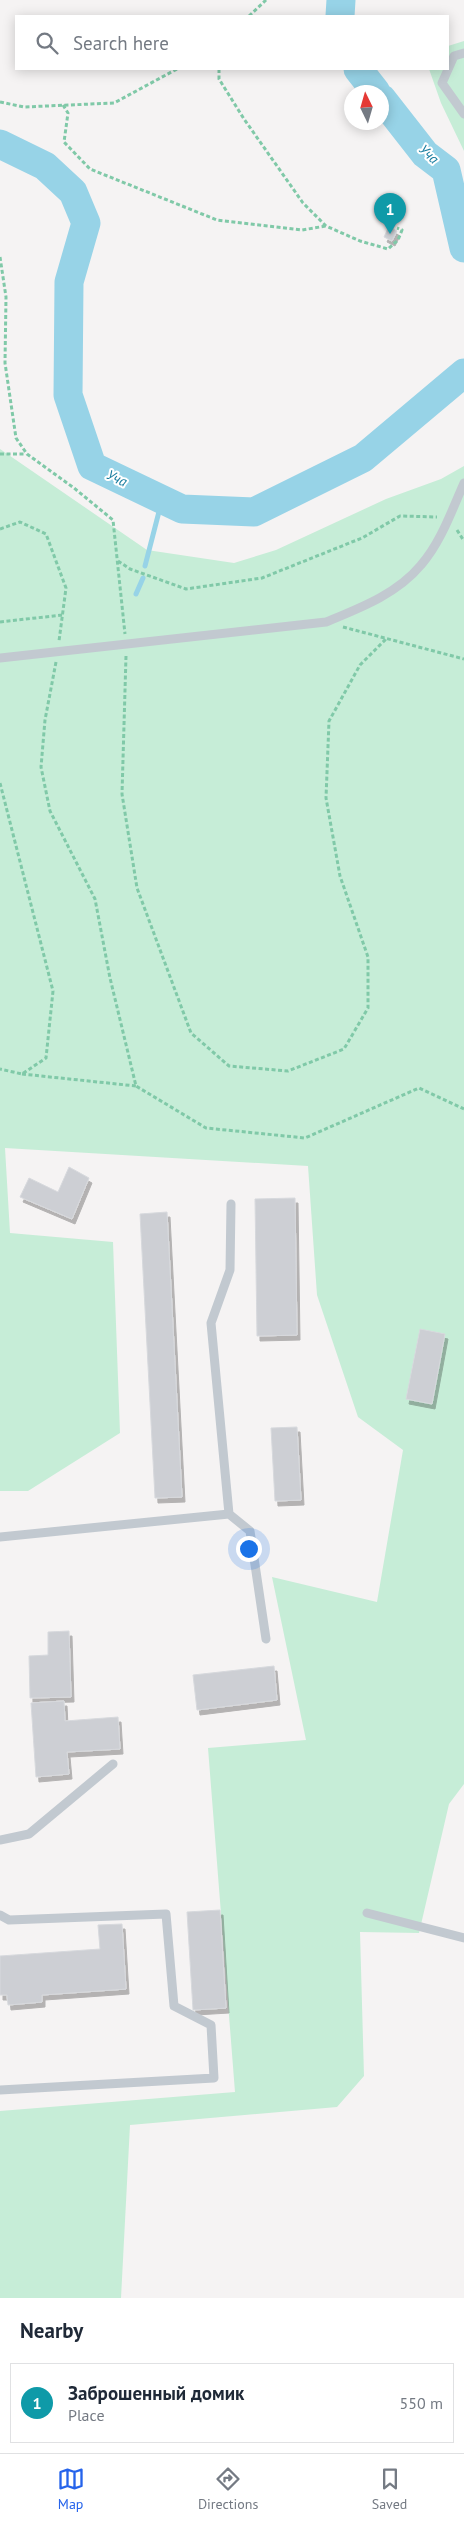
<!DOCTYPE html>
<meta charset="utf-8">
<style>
:root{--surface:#fff;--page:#f2f2f3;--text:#1f2937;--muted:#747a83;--line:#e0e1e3;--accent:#2563eb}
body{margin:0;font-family:"PT Sans",sans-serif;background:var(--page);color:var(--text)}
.compass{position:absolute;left:344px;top:85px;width:45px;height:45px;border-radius:50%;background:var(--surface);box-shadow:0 2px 12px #0003;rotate:355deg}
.you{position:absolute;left:248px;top:1548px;width:18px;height:18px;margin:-12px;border:4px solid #fff;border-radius:50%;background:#1a73e8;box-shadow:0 0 0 8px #1a73e833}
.badge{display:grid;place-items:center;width:32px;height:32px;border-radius:50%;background:var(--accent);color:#fff;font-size:16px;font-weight:700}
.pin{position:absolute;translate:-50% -41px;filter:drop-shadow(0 1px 2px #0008)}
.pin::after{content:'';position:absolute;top:26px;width:18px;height:15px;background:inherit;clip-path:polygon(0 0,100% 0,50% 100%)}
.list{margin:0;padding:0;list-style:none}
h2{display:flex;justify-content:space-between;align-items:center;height:65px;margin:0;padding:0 20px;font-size:21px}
h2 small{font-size:16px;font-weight:400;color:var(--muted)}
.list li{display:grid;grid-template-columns:32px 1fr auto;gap:15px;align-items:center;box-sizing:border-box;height:80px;margin:0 10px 10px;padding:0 10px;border:1px solid var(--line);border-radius:0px}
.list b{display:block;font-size:19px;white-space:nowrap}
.list p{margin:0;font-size:16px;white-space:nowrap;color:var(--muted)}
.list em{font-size:16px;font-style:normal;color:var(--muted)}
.icon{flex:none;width:28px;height:28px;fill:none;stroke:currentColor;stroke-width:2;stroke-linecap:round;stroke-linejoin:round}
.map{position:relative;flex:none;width:464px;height:2298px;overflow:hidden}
.search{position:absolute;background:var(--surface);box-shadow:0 2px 12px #0003;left:15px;right:15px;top:15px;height:55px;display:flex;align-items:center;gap:12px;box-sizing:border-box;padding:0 18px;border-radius:0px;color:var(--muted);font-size:19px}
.sheet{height:155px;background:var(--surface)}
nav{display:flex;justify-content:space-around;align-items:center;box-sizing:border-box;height:70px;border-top:1px solid var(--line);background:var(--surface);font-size:14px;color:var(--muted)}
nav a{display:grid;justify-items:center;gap:2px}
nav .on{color:var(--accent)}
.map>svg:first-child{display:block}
.green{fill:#c6edd7}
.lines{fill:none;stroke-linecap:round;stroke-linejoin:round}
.stream{stroke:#97d3e7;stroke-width:5}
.river{stroke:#97d3e7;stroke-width:29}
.building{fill:#cdcfd4;stroke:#d7d9dd;filter:url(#shadow)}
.path{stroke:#80c9a8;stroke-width:3;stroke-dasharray:4 2.5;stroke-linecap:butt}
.service{stroke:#c2c9d0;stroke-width:9}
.labels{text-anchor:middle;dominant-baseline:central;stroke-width:4;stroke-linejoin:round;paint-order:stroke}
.water-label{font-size:14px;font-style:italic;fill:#187d9f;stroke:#fff}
</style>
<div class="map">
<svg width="464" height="2298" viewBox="0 0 464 2298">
<defs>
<filter id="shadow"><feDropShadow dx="3" dy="5" stdDeviation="0" flood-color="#0004"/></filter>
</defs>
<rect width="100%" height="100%" fill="#f5f3f3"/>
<path class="green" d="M 464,41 L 464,151 L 441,103 L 429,69 L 448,69 L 448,46 Z
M 0,449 L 147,550 L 234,563 L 276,550 L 386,499 L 441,479 L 464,466 L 464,1784 L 449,1804 L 419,1933 L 360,1932 L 364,2076 L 337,2107 L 130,2125 L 121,2298 L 0,2298 L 0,2111 L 235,2092 L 208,1748 L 306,1740 L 272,1577 L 377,1602 L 403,1450 L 358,1417 L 317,1295 L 308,1166 L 5,1148 L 10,1233 L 113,1242 L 120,1433 L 28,1491 L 0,1491 Z"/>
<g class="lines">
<path class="stream" d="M 145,566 L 162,500
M 136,594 L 143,578"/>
<path class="river" d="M 340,16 L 341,0
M 358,69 L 376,92
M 382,99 L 425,154 L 446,170 L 464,248
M 0,144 L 45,166 L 73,192 L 86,223 L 69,282 L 68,395 L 92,466 L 182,509 L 254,512 L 363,458 L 464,373"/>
</g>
<path class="building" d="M 389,226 L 397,231 L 392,241 L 384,237 Z
M 69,1167 L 89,1178 L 72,1219 L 20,1197 L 29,1178 L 58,1192 Z
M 295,1198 L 297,1335 L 257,1336 L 255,1199 Z
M 167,1212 L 182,1497 L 155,1498 L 140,1214 Z
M 420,1329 L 445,1334 L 432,1404 L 406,1399 Z
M 297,1427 L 301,1500 L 275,1501 L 271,1428 Z
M 69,1631 L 71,1697 L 30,1698 L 29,1656 L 48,1655 L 48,1632 Z
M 274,1666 L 277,1700 L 197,1710 L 193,1675 Z
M 64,1701 L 65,1721 L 118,1717 L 120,1749 L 67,1752 L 69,1774 L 36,1777 L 31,1703 Z
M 220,1910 L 226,2008 L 193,2010 L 187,1912 Z
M 122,1924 L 126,1989 L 42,1995 L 42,2002 L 8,2005 L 7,1995 L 0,1995 L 0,1956 L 100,1949 L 98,1925 Z"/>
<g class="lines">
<path class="path" d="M 249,16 L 266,0
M 219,69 L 219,79 L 244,119 L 303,203 L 326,226 L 360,241 L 388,249 L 398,240 L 402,230 L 397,228
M 0,102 L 24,107 L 114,103 L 177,69
M 63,105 L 68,113 L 64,142 L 90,169 L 217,220 L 302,230 L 326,226
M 0,257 L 6,297 L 5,363 L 16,438 L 27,454 L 74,488 L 113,520 L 125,634
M 0,454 L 26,454
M 0,529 L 20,522 L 46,534 L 66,588 L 59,641
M 457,530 L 464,541
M 118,561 L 130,569 L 186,589 L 262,578 L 362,538 L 400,516 L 437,517
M 0,622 L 62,615
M 343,627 L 464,659
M 126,656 L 122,794 L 137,888 L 191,1033 L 229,1066 L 288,1071 L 344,1049 L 368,1008 L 368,957 L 340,876 L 326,798 L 329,721 L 360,665 L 386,639
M 56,662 L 45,720 L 41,767 L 50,811 L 95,899 L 110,978 L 136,1086 L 206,1128 L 305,1138 L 419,1088 L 464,1109
M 0,783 L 53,991 L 46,1058 L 22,1074 L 0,1069
M 22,1074 L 136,1086"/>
<path class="service" d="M 464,53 L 454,56 L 442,83 L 464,114
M 0,658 L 326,622 C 360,608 397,594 421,565 C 441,542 452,510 464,483
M 229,1514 L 250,1531 L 266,1639
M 0,1537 L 229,1514 L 211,1323 L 230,1270 L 231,1204
M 0,1840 L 29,1834 L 113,1764
M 367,1913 L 464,1938
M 0,1915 L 9,1920 L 166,1914 L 174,2006 L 211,2025 L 214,2078 L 0,2090"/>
</g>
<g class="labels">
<g class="water-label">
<text transform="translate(429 154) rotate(43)">Уча</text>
<text transform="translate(117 478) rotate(26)">Уча</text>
</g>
</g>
</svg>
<svg class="compass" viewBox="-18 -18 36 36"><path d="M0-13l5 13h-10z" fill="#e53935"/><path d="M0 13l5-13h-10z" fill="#747a83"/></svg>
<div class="you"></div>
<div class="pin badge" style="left:390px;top:234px;background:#0f9aa8">1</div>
<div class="search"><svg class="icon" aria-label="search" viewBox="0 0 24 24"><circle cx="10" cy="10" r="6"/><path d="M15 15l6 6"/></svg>Search here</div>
</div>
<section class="sheet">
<h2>Nearby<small></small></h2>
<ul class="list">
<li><span class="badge" style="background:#0f9aa8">1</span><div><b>Заброшенный домик</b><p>Place</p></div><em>550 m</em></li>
</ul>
</section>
<nav>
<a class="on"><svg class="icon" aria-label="map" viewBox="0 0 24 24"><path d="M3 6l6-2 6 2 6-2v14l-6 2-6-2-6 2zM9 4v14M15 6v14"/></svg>Map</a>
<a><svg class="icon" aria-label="directions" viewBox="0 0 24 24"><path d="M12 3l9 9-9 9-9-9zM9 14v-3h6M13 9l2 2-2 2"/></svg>Directions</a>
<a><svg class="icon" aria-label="saved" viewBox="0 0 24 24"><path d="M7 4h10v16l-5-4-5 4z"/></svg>Saved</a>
</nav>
